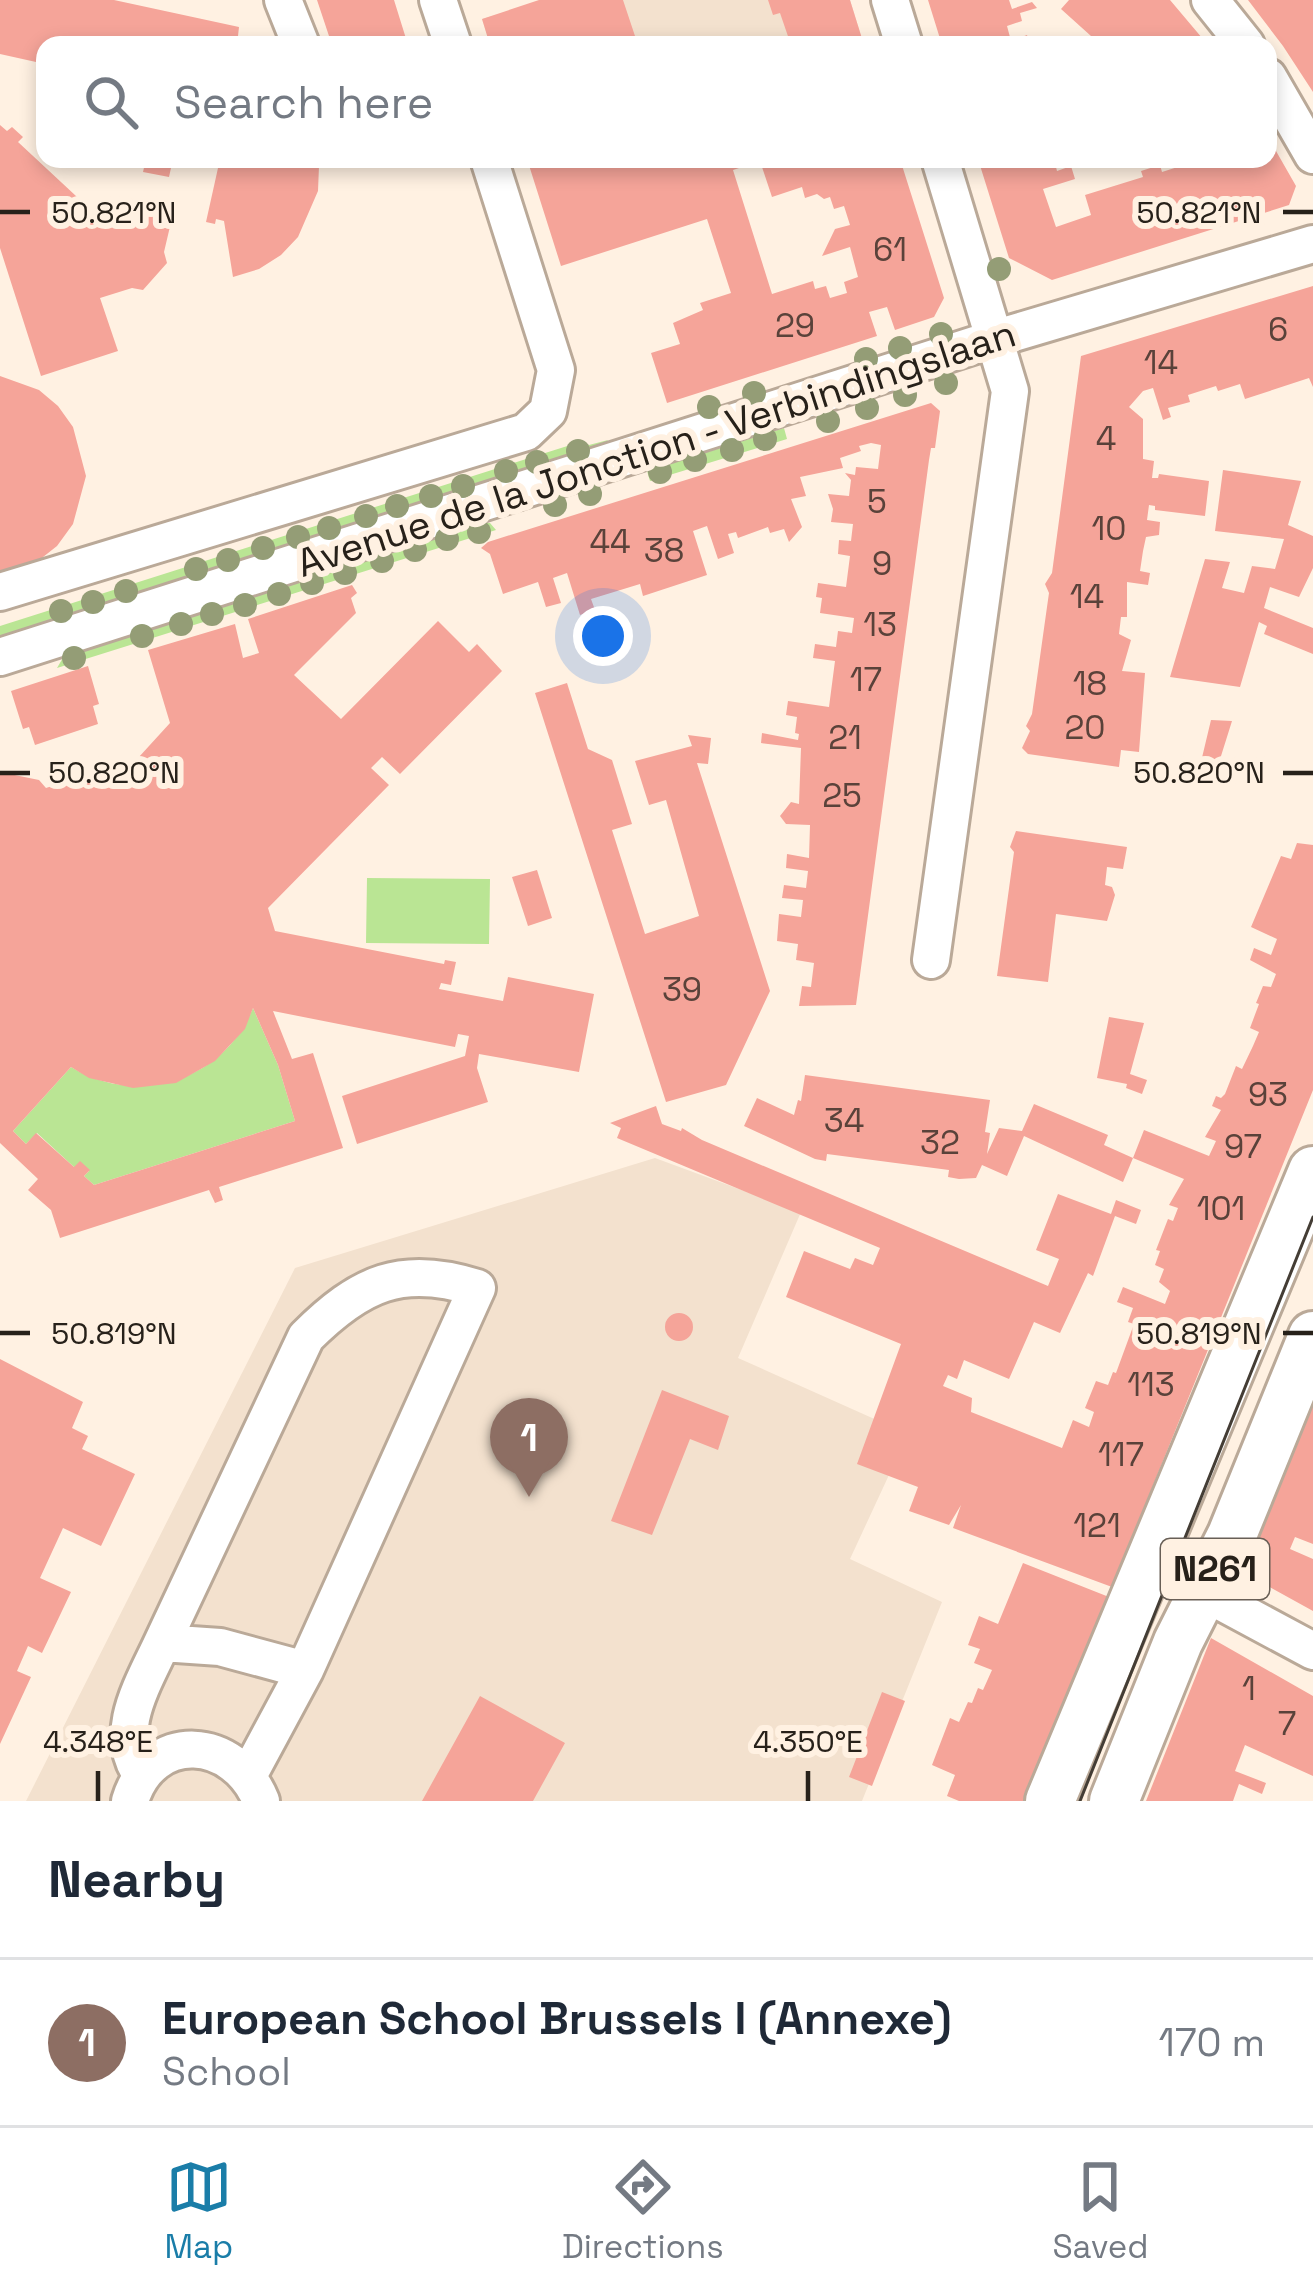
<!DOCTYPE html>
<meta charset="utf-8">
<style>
:root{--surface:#fff;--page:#f6f6f7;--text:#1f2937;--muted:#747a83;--line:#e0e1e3;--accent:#1a7da8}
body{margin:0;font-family:"Space Grotesk",sans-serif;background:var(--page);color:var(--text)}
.you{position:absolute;left:603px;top:636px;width:42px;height:42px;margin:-30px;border:9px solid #fff;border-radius:50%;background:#1a73e8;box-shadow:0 0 0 18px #1a73e833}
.badge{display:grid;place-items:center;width:78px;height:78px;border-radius:50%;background:var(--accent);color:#fff;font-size:39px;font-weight:700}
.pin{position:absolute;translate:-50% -99px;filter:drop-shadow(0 3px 6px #0008)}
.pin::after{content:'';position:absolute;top:63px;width:42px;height:36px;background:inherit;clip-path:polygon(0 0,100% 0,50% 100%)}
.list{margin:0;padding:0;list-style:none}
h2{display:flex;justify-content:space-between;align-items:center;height:156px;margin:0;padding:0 48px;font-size:51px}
h2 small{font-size:39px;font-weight:400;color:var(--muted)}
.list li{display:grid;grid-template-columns:78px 1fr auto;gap:36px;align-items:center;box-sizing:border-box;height:168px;padding:0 48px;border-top:3px solid var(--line)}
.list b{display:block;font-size:45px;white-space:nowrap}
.list p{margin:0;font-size:39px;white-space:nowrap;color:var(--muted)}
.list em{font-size:39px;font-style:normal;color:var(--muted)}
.icon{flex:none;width:66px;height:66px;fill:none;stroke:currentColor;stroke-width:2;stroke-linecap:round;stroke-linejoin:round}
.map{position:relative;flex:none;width:1313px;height:1801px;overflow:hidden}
.search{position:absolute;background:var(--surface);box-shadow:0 6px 18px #0003;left:36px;right:36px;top:36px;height:132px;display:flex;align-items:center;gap:30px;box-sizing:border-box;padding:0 42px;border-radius:24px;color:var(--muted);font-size:45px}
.sheet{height:324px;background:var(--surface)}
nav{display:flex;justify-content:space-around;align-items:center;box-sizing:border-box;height:168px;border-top:3px solid var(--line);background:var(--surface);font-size:33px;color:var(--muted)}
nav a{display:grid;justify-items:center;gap:6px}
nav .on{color:var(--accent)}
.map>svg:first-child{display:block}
.built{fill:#f3e1ce}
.green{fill:#bae594}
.building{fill:#f5a499;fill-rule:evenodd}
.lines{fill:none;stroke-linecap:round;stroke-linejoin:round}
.minor-casing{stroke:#baa998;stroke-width:42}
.major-casing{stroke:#baa998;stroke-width:54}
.minor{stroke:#fff;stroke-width:36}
.major{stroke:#fff;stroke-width:48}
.tram{stroke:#443d35;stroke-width:3}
.tree{fill:#949d76}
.ticks{fill:none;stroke:#27211a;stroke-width:4.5}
.labels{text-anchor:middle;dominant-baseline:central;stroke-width:12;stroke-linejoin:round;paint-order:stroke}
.number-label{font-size:33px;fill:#5a423a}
.shield{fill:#fff1e2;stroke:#685f56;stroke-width:3}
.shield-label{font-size:36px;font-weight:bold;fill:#27211a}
.street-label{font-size:39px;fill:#27211a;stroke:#fff1e2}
.ticks-label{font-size:30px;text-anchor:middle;fill:#27211a;stroke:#fff1e2;stroke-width:12;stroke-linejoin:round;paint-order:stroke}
</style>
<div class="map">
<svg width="1313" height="1801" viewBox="0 0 1313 1801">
<rect width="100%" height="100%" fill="#fff1e2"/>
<path class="built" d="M 548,0 L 850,0 L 864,45 L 490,45 L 482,19 Z
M 655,1158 L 801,1212 L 738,1358 L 908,1434 L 850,1559 L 942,1602 L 862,1801 L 26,1801 L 295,1268 Z"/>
<path class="green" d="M 784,428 L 787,439 L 650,481 L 647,471 Z
M 608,440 L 602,448 L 0,638 L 0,626 L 580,442 L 589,445 Z
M 482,523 L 490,523 L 496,530 L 57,668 L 64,656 Z
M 367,878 L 490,879 L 489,944 L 366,943 Z
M 253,1008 L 278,1065 L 295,1121 L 94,1185 L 84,1176 L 89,1171 L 74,1167 L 37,1133 L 26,1144 L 13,1131 L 71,1067 C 138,1108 224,1080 253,1008 Z"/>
<path class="building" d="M 0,0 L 114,0 L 239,27 L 238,36 L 249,41 L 249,45 L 45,45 L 45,64 L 0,54 Z
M 317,0 L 394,0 L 408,45 L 332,45 Z
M 539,0 L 623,0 L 638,45 L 490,45 L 482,19 Z
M 768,0 L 850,0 L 864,45 L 791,45 L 780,13 L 773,15 Z
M 928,0 L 1009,0 L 1012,9 L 1032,2 L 1037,8 L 1020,13 L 1022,21 L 1007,26 L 1011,41 L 1027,35 L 1030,45 L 942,45 Z
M 1069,0 L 1170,0 L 1208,45 L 1101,45 L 1061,9 Z
M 1248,0 L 1313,0 L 1313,92 L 1283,46 Z
M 0,125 L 7,131 L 12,127 L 23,137 L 18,142 L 105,223 L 119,207 L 172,218 L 164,252 L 167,263 L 143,290 L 132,288 L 100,298 L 118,351 L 41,376 L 0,248 Z
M 1268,137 L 1296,186 L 1289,205 L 1052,280 L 1009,258 L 978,159 L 1054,159 L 1057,171 L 1071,166 L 1075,179 L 1043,189 L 1056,227 L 1091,215 L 1085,195 L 1143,177 L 1141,171 L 1160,165 L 1162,172 L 1187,164 L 1185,159 L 1268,159 Z
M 146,159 L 173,159 L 169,177 L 143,172 Z
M 220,159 L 317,159 L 319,166 L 318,191 L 298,237 L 281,255 L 259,269 L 233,277 L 224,221 L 216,219 L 215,224 L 206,222 Z
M 527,159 L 900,159 L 944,298 L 934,317 L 895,330 L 887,307 L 869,312 L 877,336 L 667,403 L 651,353 L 680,344 L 673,323 L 703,310 L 700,303 L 731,293 L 707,219 L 561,266 ZM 760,161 L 772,197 L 802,187 L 805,198 L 817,194 L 824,199 L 830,197 L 834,209 L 844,206 L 850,225 L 835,229 L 822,256 L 850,247 L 858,277 L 844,282 L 847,293 L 830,298 L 826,286 L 815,289 L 813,281 L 772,294 L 733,170 Z
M 1313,286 L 1313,387 L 1309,378 L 1245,399 L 1240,384 L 1218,391 L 1216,386 L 1188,395 L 1190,402 L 1168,408 L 1171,417 L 1163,420 L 1153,388 L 1143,391 L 1129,407 L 1143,419 L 1143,459 L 1154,461 L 1152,478 L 1158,478 L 1159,474 L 1209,481 L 1205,516 L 1155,510 L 1155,506 L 1149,505 L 1147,520 L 1160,522 L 1159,535 L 1146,537 L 1143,551 L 1140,571 L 1150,573 L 1148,585 L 1127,582 L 1127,617 L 1121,617 L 1119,634 L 1131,640 L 1122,671 L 1145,673 L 1139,752 L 1121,750 L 1119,767 L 1028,754 L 1022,748 L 1030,731 L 1026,726 L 1032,714 L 1047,607 L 1049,593 L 1045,584 L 1052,573 L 1081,356 Z
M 0,376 L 39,390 L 58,406 L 73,427 L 86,476 L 73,524 L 57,546 L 38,561 L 0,574 Z
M 931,403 L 940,411 L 935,448 L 931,448 L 929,460 L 856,1005 L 799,1006 L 802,986 L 811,987 L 814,963 L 796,960 L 798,944 L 777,941 L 779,914 L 801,917 L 803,900 L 782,898 L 784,885 L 806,888 L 808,871 L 786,868 L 787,854 L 809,858 L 810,825 L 786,824 L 780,816 L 791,802 L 799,804 L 801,748 L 761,743 L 762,733 L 798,740 L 799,734 L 795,733 L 797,717 L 786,715 L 788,701 L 829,707 L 835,661 L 813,658 L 815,644 L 836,647 L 838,631 L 852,633 L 854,618 L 820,613 L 822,598 L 816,597 L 818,583 L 846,587 L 850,556 L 838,554 L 839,540 L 851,541 L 853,524 L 831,522 L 833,509 L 828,494 L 849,496 L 851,480 L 845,473 L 855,475 L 856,467 L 878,469 L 881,445 L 871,443 L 859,446 L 861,451 L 840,458 L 843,468 L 800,477 L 806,496 L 791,499 L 802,527 L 789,542 L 784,529 L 770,533 L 768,527 L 738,538 L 736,532 L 728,534 L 734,553 L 718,559 L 707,526 L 693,531 L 707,575 L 643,596 L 640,584 L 591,599 L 595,610 L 580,615 L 567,573 L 553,578 L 561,603 L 546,607 L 538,582 L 503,594 L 490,554 L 481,548 L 488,542 Z
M 1223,470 L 1301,481 L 1288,525 L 1313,536 L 1313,568 L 1299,597 L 1270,587 L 1264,608 L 1313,628 L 1313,654 L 1264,634 L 1267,626 L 1259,622 L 1240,687 L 1170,677 L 1205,559 L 1230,562 L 1222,588 L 1244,593 L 1252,566 L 1275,569 L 1284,539 L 1215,531 Z
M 352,585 L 357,593 L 351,598 L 356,613 L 294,675 L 341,719 L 438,621 L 469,652 L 477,644 L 502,671 L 400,774 L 382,757 L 371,768 L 389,785 L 268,908 L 275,931 L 444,964 L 445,960 L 456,962 L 451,985 L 441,983 L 439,989 L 503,1001 L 508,977 L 594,994 L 579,1072 L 479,1054 L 477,1068 L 488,1102 L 357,1144 L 342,1096 L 465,1056 L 469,1036 L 458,1034 L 455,1047 L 273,1011 L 292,1059 L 313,1053 L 343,1148 L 219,1187 L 223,1200 L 215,1203 L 209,1190 L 60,1238 L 51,1210 L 28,1190 L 38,1179 L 0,1143 L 0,772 L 39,780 L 46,788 L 126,761 L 128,769 L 170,723 L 148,650 L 235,624 L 243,658 L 259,653 L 248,619 ZM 253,1008 L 278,1065 L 295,1121 L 94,1185 L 84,1176 L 90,1170 L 80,1161 L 74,1167 L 36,1133 L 26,1144 L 13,1131 L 71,1067 L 89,1078 L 133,1088 L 176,1083 L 215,1061 L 245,1029 Z
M 88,666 L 99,704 L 93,706 L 98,724 L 35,745 L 29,727 L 23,729 L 11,691 Z
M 567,683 L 588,749 L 612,760 L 632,824 L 612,830 L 645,934 L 699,916 L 666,800 L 649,805 L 635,761 L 692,746 L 688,735 L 711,738 L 708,764 L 697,763 L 770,991 L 726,1085 L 666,1102 L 535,693 Z
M 1211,720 L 1232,721 L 1216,772 L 1200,766 Z
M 1016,831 L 1127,847 L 1123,869 L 1107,867 L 1105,885 L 1112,887 L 1115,895 L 1107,921 L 1056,914 L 1048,982 L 997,976 L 1014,852 L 1010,847 Z
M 1297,843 L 1313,845 L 1313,1090 L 1112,1587 L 953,1528 L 961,1505 L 949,1525 L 909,1511 L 918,1487 L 857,1464 L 901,1344 L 786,1297 L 804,1251 L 850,1269 L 855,1258 L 873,1265 L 880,1248 L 617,1138 L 621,1128 L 610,1123 L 656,1106 L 662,1124 L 681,1131 L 682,1128 L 702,1140 L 1048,1286 L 1059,1259 L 1036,1250 L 1058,1194 L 1111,1214 L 1116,1200 L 1141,1210 L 1136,1224 L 1115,1216 L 1093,1276 L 1088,1273 L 1060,1333 L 1034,1322 L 1009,1379 L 964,1360 L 957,1379 L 948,1375 L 943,1386 L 972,1398 L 971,1412 L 1062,1448 L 1073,1420 L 1089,1427 L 1094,1412 L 1085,1408 L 1096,1381 L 1108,1385 L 1113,1372 L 1116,1373 L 1134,1324 L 1128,1322 L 1133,1308 L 1117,1302 L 1123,1287 L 1165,1304 L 1170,1291 L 1159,1282 L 1164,1269 L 1155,1265 L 1160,1251 L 1156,1250 L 1168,1219 L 1173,1221 L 1178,1208 L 1169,1205 L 1184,1179 L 1133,1158 L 1123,1182 L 1024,1136 L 1007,1176 L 982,1165 L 976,1178 L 959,1179 L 948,1177 L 949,1170 L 827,1154 L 826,1161 L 815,1159 L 744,1126 L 757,1098 L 794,1115 L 798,1100 L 801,1101 L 805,1075 L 990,1100 L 985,1132 L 990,1133 L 987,1154 L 999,1128 L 1022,1131 L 1034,1104 L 1108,1135 L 1104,1145 L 1133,1158 L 1144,1130 L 1209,1156 L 1216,1141 L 1205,1137 L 1221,1110 L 1212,1106 L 1216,1096 L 1221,1098 L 1225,1094 L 1236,1066 L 1242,1069 L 1253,1046 L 1259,1032 L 1250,1028 L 1259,1004 L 1256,1003 L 1263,986 L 1271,987 L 1276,974 L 1250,960 L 1254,948 L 1271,955 L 1277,939 L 1251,927 L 1281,856 L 1291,859 Z
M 537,870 L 552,918 L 528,926 L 512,877 Z
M 1109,1017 L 1144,1023 L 1130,1074 L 1147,1080 L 1142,1094 L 1126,1088 L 1127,1084 L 1097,1078 Z
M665 1327a14 14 0 1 1 28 0a14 14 0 1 1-28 0Z
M 0,1359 L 83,1402 L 72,1428 L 88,1436 L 82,1449 L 135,1474 L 101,1546 L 63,1528 L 40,1578 L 71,1592 L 42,1653 L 28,1646 L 17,1671 L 31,1677 L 0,1744 Z
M 1313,1387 L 1313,1544 L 1295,1537 L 1290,1549 L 1313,1559 L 1313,1611 L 1239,1570 Z
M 662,1390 L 729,1416 L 718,1450 L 690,1439 L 652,1535 L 611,1521 Z
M 1023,1563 L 1109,1597 L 1027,1801 L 959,1801 L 947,1796 L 955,1775 L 932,1765 L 950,1718 L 959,1722 L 968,1702 L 972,1703 L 978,1688 L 983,1690 L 992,1670 L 974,1663 L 980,1649 L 968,1645 L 979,1616 L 998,1624 Z
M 1211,1638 L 1313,1696 L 1313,1776 L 1245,1745 L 1235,1771 L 1266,1783 L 1262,1794 L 1239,1784 L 1233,1801 L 1146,1801 Z
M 882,1692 L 905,1701 L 872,1786 L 849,1777 Z
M 480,1696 L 565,1743 L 533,1801 L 422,1801 Z"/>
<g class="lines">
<g class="minor-casing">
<path id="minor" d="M 283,0 L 301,45
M 438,0 L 453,45
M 890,0 L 904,45
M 1210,0 L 1246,45
M 1268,77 L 1313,155
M 0,592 L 526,432 L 548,411 L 556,370 L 489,159
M 0,657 L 997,338 L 1313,244
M 931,960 L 1010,391 L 940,159
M 1151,1564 L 1313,1651
M 142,1776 C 112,1733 142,1686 162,1643 L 306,1337 C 360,1283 402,1264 477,1288 L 305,1670 L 220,1647 L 162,1643
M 248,1776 L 305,1670
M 130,1801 C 152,1729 235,1736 261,1801"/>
</g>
<g class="major-casing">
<path id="major" d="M 1050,1801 L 1313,1171
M 1114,1801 L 1178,1642 L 1232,1535 L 1313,1336"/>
</g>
<use href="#minor" class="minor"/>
<use href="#major" class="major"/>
<path class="tram" d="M 1080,1801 L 1313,1217"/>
</g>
<g class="tree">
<circle cx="999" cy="269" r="12"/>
<circle cx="941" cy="334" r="12"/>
<circle cx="900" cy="348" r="12"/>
<circle cx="866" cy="359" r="12"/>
<circle cx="946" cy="383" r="12"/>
<circle cx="754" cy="393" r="12"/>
<circle cx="905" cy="395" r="12"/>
<circle cx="709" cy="407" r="12"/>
<circle cx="867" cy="408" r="12"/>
<circle cx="828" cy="421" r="12"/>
<circle cx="765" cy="439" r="12"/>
<circle cx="732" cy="450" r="12"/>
<circle cx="578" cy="451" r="12"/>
<circle cx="695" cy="460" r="12"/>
<circle cx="537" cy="462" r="12"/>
<circle cx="506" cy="471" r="12"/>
<circle cx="660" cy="472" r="12"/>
<circle cx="463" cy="486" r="12"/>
<circle cx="590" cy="494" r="12"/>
<circle cx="431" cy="496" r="12"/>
<circle cx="555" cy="505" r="12"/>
<circle cx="397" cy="506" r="12"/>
<circle cx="366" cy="516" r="12"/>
<circle cx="329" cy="528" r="12"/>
<circle cx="479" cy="532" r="12"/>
<circle cx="298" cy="537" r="12"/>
<circle cx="447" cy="539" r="12"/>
<circle cx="263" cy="548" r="12"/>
<circle cx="415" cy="550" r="12"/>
<circle cx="228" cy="560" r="12"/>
<circle cx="382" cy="561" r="12"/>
<circle cx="196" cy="569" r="12"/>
<circle cx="345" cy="573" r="12"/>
<circle cx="312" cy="583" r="12"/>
<circle cx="126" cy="591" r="12"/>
<circle cx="279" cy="594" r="12"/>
<circle cx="93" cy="602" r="12"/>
<circle cx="245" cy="605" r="12"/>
<circle cx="61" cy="611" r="12"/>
<circle cx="212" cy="614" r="12"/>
<circle cx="181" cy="624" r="12"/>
<circle cx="142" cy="636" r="12"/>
<circle cx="74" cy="658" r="12"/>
</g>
<path class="ticks" d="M 0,212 L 30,212M 1283,212 L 1313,212M 0,773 L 30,773M 1283,773 L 1313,773M 0,1333 L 30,1333M 1283,1333 L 1313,1333M 98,1771 L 98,1801M 808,1771 L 808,1801"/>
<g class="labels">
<g class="number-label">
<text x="890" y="250">61</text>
<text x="795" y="326">29</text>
<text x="1278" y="330">6</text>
<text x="1161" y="363">14</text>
<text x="1106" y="439">4</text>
<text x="877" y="502">5</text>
<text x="1109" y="529">10</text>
<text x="610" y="542">44</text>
<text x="664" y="551">38</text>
<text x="882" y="564">9</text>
<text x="1087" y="597">14</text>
<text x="880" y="625">13</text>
<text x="866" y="680">17</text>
<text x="1090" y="684">18</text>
<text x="1085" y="728">20</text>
<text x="845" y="738">21</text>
<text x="842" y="796">25</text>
<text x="682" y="990">39</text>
<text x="1268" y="1095">93</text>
<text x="844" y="1121">34</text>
<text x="940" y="1143">32</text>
<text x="1243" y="1147">97</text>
<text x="1221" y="1209">101</text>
<text x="1151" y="1385">113</text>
<text x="1121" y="1455">117</text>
<text x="1097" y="1526">121</text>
<text x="1249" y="1689">1</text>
<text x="1287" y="1724">7</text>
</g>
<rect class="shield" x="1161" y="1539" width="108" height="60" rx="9"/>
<g class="shield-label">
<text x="1215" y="1569">N261</text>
</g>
<g class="street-label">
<text transform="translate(656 448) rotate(-18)">Avenue de la Jonction - Verbindingslaan</text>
</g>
</g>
<g class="ticks-label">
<text x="114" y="223">50.821°N</text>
<text x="1199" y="223">50.821°N</text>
<text x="114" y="783">50.820°N</text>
<text x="1199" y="783">50.820°N</text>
<text x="114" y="1344">50.819°N</text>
<text x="1199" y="1344">50.819°N</text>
<text x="98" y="1752">4.348°E</text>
<text x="808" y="1752">4.350°E</text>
</g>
</svg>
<div class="you"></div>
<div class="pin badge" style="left:529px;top:1497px;background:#8d6e63">1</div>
<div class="search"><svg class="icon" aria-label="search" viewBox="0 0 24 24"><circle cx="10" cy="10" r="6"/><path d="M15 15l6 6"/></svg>Search here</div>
</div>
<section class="sheet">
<h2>Nearby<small></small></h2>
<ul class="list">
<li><span class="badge" style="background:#8d6e63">1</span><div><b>European School Brussels I (Annexe)</b><p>School</p></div><em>170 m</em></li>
</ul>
</section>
<nav>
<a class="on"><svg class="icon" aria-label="map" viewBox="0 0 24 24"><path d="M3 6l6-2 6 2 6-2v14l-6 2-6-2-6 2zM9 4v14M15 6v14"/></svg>Map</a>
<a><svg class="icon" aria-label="directions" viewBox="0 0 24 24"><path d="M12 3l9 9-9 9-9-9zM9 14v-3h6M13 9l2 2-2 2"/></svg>Directions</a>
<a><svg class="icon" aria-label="saved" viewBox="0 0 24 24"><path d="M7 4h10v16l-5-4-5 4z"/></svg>Saved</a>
</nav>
